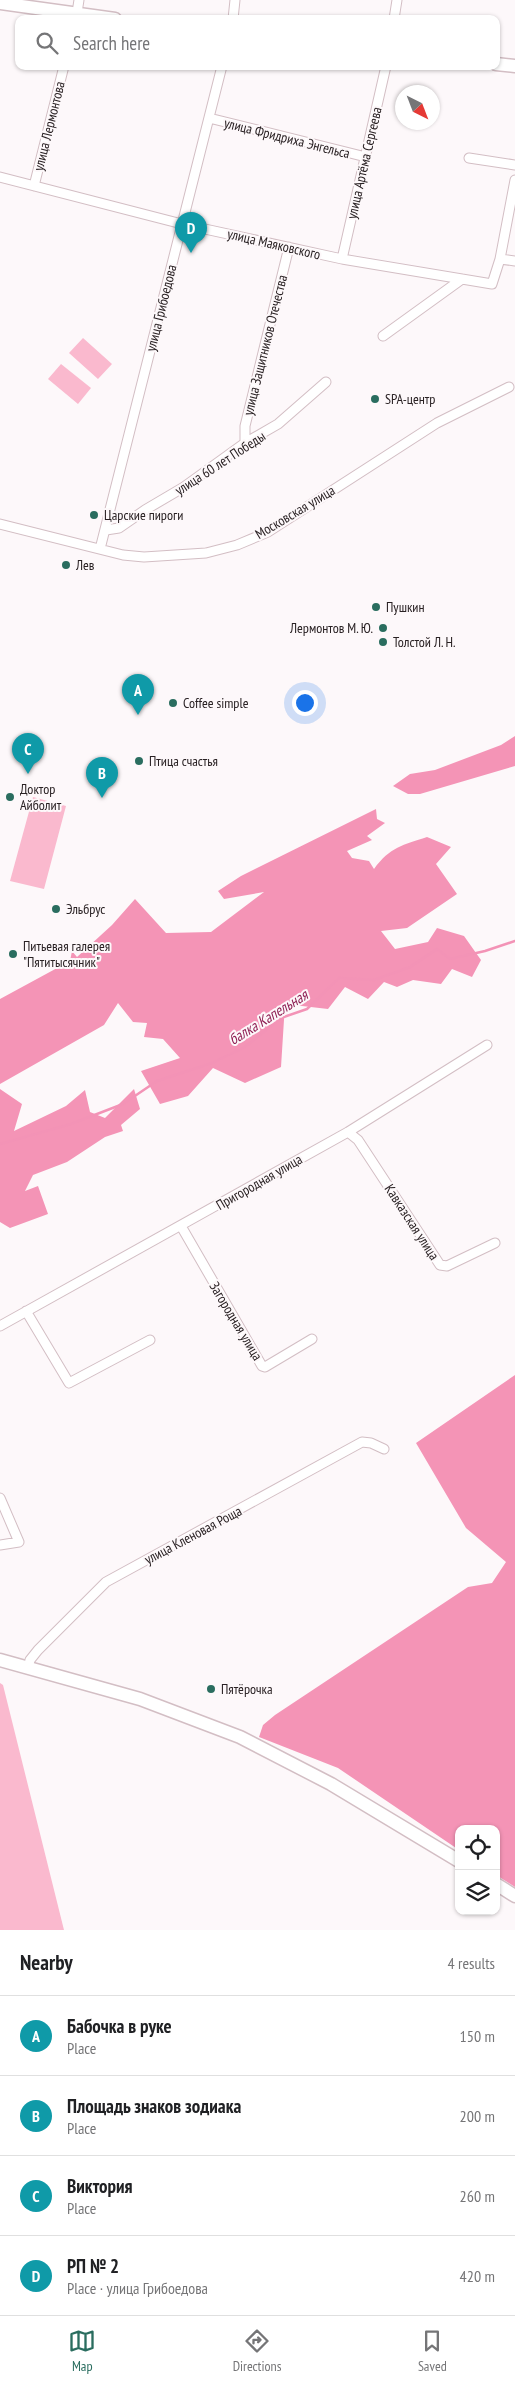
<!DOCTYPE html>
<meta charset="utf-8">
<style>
:root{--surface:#fff;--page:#f6f6f6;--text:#202124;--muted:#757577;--line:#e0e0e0;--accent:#2a6d5f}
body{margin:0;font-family:"PT Sans Narrow",sans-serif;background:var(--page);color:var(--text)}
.controls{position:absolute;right:15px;bottom:15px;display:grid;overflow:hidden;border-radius:10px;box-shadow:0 1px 4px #0004}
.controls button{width:45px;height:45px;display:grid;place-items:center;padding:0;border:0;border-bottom:1px solid var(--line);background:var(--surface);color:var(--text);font:25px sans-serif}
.compass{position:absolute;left:395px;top:85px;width:45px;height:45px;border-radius:50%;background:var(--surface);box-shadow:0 1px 4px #0004;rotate:138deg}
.you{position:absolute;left:304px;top:702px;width:18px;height:18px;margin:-12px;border:4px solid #fff;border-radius:50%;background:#1a73e8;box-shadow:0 0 0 8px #1a73e833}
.badge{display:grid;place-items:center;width:32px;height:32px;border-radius:50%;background:var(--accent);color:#fff;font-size:16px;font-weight:700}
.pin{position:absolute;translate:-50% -41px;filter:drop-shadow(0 1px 2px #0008)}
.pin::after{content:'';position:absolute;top:26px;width:18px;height:15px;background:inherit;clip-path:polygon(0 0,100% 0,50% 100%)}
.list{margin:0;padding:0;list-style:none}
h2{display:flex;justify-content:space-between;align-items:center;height:65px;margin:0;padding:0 20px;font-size:21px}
h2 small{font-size:16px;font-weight:400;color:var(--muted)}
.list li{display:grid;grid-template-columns:32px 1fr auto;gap:15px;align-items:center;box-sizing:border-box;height:80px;padding:0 20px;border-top:1px solid var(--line)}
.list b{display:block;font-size:19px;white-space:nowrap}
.list p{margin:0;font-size:16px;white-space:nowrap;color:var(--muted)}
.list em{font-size:16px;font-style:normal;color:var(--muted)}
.icon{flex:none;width:28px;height:28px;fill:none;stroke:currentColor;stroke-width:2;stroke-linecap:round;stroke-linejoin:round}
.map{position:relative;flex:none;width:515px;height:1930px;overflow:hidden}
.search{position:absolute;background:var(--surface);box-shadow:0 1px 4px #0004;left:15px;right:15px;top:15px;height:55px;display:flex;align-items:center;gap:12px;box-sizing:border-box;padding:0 18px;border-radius:10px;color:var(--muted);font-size:19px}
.sheet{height:385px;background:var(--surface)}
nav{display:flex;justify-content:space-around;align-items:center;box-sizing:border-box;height:70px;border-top:1px solid var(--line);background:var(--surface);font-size:14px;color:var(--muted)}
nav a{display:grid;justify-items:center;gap:2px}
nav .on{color:var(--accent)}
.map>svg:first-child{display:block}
.green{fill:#fab9ce}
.forest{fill:#f494b6}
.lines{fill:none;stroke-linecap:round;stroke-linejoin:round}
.stream{stroke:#f393b6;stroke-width:2.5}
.street-casing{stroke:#d3bec4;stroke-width:11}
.secondary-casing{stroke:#d3bec4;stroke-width:15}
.street{stroke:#fff;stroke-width:9}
.secondary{stroke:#fff;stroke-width:12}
.poi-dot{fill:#2a6d5f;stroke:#fdf8fa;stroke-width:2}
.labels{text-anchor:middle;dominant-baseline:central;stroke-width:4;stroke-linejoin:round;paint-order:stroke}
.street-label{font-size:14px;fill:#292123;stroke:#fdf8fa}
.poi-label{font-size:14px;fill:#292123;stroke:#fdf8fa;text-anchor:start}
.water-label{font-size:15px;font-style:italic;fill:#8e1f53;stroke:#fdf8fa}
</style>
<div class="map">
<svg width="515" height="1930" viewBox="0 0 515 1930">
<rect width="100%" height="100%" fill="#fdf8fa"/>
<path class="green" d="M 83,338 L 112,364 L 98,379 L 69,353 Z
M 61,364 L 91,388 L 78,404 L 48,379 Z
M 33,797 L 66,806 L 44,889 L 10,881 Z
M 0,1683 L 3,1685 L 64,1930 L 0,1930 Z"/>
<path class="forest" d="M 515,736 L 515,766 L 420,794 L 408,794 L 393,786 L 410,774 L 435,770 L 501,745 Z
M 376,809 L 377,819 L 385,823 L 367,836 L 372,840 L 347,851 L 352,858 L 369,861 L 374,869 C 390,847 403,845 427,837 L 451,847 L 436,864 L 457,894 L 407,928 L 381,931 L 395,949 L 428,942 L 437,928 L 464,936 L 481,960 L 472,977 L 452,969 L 441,984 L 413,980 L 397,987 L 384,982 L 368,999 L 345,987 L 328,1009 L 285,1004 L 281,1067 L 245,1083 L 213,1068 L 188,1096 L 160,1104 L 141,1071 L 180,1058 L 163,1039 L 144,1037 L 147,1023 L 133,1022 L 118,1003 L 104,1025 L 0,1084 L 0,999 L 70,961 L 72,951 L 77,957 L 112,925 L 135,899 L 166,933 L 211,932 L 264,892 L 224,899 L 218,891 L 241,876 Z
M 0,1089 L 22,1104 L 14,1131 L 66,1106 L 85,1090 L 90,1112 L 105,1118 L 134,1089 L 140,1109 L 121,1125 L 123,1131 L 105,1137 L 67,1162 L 33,1175 L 25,1191 L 38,1186 L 48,1214 L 10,1228 L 0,1222 Z
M 515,1375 L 515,1887 L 496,1875 L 496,1829 L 459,1829 L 459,1850 L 338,1768 L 259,1737 L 263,1725 L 275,1715 L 468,1587 L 492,1583 L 506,1562 L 466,1528 L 416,1443 Z"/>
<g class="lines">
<path class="stream" d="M 0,1144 L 71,1124 L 123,1104 L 157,1081 L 212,1063 L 245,1047 L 281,1018 L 307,1009 L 339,978 L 374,980 L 410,967 L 437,949 L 450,959 L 485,951 L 515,941"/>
<g class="street-casing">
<path id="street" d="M 76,19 L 79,0
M 233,19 L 235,0
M 394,19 L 397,0
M 209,118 L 366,157
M 469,158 L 515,165
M 0,177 L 182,224 L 342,259 L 492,284 L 500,259 L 515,180
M 34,186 L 64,66
M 342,259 L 386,66
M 500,259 L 515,261
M 383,336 L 462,279
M 245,443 L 245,426 L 289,247
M 0,524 L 123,555 L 144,557 L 206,553 L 237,545 L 268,532 L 437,423 L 509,387
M 106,530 L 119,528 L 145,510 L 184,487 L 245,443 L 278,424 L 326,382
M 100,549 L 222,66
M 348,1132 L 358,1140 L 440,1265 L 447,1266 L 495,1243
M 181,1226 L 262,1366 L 265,1367 L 312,1339
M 26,1311 L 69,1383 L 150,1340
M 0,1326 L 348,1132 L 487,1045
M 0,1498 L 19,1542 L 0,1545
M 28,1668 L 30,1660 L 38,1650 L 106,1582 L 362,1442 L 371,1443 L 384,1449"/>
</g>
<g class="secondary-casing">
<path id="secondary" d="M 0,3 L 115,19
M 496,64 L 515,66
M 0,1660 L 140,1699 L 240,1737 L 331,1784 L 459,1861
M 496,1884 L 515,1896"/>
</g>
<use href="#street" class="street"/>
<use href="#secondary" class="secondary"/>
</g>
<g class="poi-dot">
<circle cx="375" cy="399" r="5"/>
<circle cx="94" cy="515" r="5"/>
<circle cx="66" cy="565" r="5"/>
<circle cx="376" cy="607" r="5"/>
<circle cx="383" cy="628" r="5"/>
<circle cx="383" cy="642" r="5"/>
<circle cx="173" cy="703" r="5"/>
<circle cx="139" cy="761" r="5"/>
<circle cx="10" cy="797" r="5"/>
<circle cx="56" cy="909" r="5"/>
<circle cx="13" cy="954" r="5"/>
<circle cx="211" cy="1689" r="5"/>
</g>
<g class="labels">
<g class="street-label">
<text transform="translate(49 126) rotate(-76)">улица Лермонтова</text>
<text transform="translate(287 138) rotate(14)">улица Фридриха Энгельса</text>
<text transform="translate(364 163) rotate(-77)">улица Артёма Сергеева</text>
<text transform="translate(274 244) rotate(13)">улица Маяковского</text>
<text transform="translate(161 308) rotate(-76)">улица Грибоедова</text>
<text transform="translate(265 345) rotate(-76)">улица Защитников Отечества</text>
<text transform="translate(220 463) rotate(-33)">улица 60 лет Победы</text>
<text transform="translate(295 512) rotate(-31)">Московская улица</text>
<text transform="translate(259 1182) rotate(-30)">Пригородная улица</text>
<text transform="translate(412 1222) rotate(57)">Кавказская улица</text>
<text transform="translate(236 1321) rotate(59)">Загородная улица</text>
<text transform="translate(193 1535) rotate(-28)">улица Кленовая Роща</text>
</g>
<g class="poi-label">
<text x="385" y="399">SPA-центр</text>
<text x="104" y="515">Царские пироги</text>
<text x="76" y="565">Лев</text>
<text x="386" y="607">Пушкин</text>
<text x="373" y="628" text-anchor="end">Лермонтов М. Ю.</text>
<text x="393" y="642">Толстой Л. Н.</text>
<text x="183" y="703">Coffee simple</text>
<text x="149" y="761">Птица счастья</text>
<text x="20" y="789">Доктор<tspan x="20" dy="16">Айболит</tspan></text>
<text x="66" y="909">Эльбрус</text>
<text x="23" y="946">Питьевая галерея<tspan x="23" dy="16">"Пятитысячник"</tspan></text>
<text x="221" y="1689">Пятёрочка</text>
</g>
<g class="water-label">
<text transform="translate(268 1017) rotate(-32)">балка Капельная</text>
</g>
</g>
</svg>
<div class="controls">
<button><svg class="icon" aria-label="locate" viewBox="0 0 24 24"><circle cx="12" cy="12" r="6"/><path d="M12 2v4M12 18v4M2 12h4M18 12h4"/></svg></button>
<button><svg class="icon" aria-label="layers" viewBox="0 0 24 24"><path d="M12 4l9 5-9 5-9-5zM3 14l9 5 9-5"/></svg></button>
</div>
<svg class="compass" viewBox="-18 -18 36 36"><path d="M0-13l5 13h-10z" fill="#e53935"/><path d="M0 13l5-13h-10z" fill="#757577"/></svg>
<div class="you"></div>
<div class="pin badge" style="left:138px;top:715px;background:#0f9aa8">A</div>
<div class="pin badge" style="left:102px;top:798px;background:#0f9aa8">B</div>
<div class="pin badge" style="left:28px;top:774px;background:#0f9aa8">C</div>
<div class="pin badge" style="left:191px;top:253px;background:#0f9aa8">D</div>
<div class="search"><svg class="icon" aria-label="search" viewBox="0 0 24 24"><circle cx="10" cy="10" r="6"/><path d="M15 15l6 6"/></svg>Search here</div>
</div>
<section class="sheet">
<h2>Nearby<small>4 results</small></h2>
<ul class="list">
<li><span class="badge" style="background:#0f9aa8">A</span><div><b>Бабочка в руке</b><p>Place</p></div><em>150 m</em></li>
<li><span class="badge" style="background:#0f9aa8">B</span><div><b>Площадь знаков зодиака</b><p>Place</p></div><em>200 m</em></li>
<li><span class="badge" style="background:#0f9aa8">C</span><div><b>Виктория</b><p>Place</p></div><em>260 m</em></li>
<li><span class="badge" style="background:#0f9aa8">D</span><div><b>РП № 2</b><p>Place · улица Грибоедова</p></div><em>420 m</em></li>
</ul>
</section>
<nav>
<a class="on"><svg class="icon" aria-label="map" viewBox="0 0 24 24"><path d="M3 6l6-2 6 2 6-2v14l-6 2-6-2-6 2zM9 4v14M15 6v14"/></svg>Map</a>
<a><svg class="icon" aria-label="directions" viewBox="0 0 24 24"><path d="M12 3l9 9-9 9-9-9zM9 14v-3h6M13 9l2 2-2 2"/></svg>Directions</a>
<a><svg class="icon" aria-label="saved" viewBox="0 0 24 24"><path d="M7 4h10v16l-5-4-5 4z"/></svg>Saved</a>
</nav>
